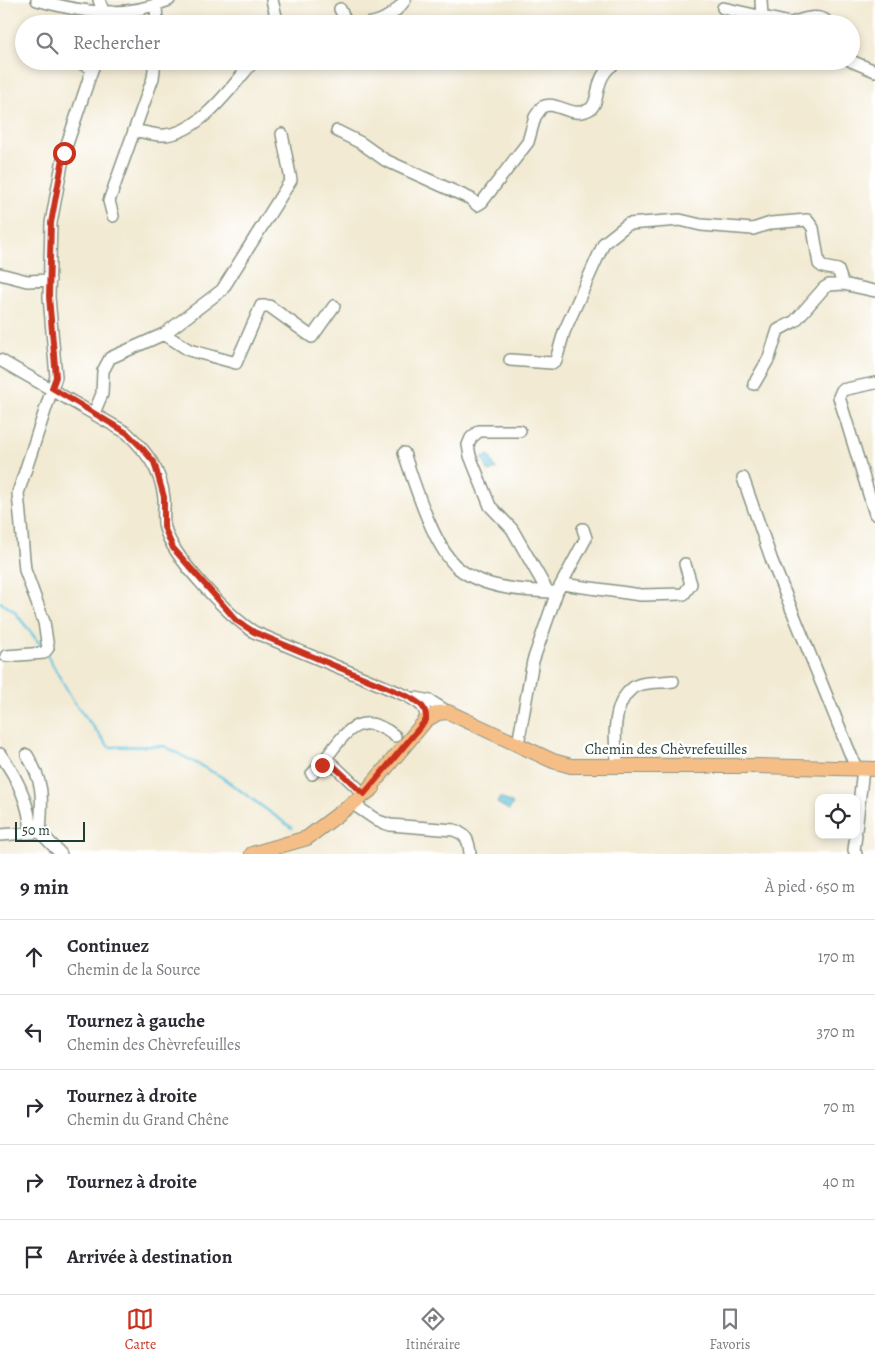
<!DOCTYPE html>
<html lang="fr">
<meta charset="utf-8">
<style>
:root{--surface:#fff;--page:#f2f2f3;--text:#2b2b33;--muted:#7c7c81;--line:#e1e1e2;--accent:#c8321e}
body{margin:0;font-family:Alegreya,serif;background:var(--page);color:var(--text)}
.controls{position:absolute;right:15px;bottom:15px;display:grid;overflow:hidden;border-radius:10px;box-shadow:0 2px 8px #0003}
.controls button{width:45px;height:45px;display:grid;place-items:center;padding:0;border:0;border-bottom:1px solid var(--line);background:var(--surface);color:var(--text);font:25px sans-serif}
.scale{position:absolute;left:15px;bottom:12px;width:70px;box-sizing:border-box;padding-left:5px;border:2px solid #1f3d34;border-top:0;font-size:14px;line-height:18px;white-space:nowrap;color:#1f3d34;-webkit-text-stroke:4px #fff;paint-order:stroke}
.stop{position:absolute;width:15px;height:15px;margin:-11px;border:4px solid #c8321e;border-radius:50%;background:#fff}
.stop.end{background:#c8321e;border-color:#fff;box-shadow:0 1px 5px #0008}
.list{margin:0;padding:0;list-style:none}
h2{display:flex;justify-content:space-between;align-items:center;height:65px;margin:0;padding:0 20px;font-size:21px}
h2 small{font-size:16px;font-weight:400;color:var(--muted)}
.list li{display:grid;grid-template-columns:32px 1fr auto;gap:15px;align-items:center;box-sizing:border-box;height:75px;padding:0 20px;border-top:1px solid var(--line)}
.list b{display:block;font-size:19px;white-space:nowrap}
.list p{margin:0;font-size:16px;white-space:nowrap;color:var(--muted)}
.list em{font-size:16px;font-style:normal;color:var(--muted)}
.icon{flex:none;width:28px;height:28px;fill:none;stroke:currentColor;stroke-width:2;stroke-linecap:round;stroke-linejoin:round}
.map{position:relative;flex:none;width:875px;height:854px;overflow:hidden}
.search{position:absolute;background:var(--surface);box-shadow:0 2px 8px #0003;left:15px;right:15px;top:15px;height:55px;display:flex;align-items:center;gap:12px;box-sizing:border-box;padding:0 18px;border-radius:28px;color:var(--muted);font-size:19px}
.sheet{height:440px;background:var(--surface)}
nav{display:flex;justify-content:space-around;align-items:center;box-sizing:border-box;height:70px;border-top:1px solid var(--line);background:var(--surface);font-size:14px;color:var(--muted)}
nav a{display:grid;justify-items:center;gap:2px}
nav .on{color:var(--accent)}
.map>svg:first-child{display:block}
.water{fill:#61c4df;stroke:#40808a}
.lines{fill:none;stroke-linecap:round;stroke-linejoin:round}
.stream{stroke:#61c4df;stroke-width:2.5}
.minor-casing{stroke:#889484;stroke-width:14}
.major-casing{stroke:#889484;stroke-width:16}
.minor{stroke:#fff;stroke-width:11}
.major{stroke:#f6be87;stroke-width:14}
.route{stroke:#c8321e;stroke-width:6}
.labels{text-anchor:middle;dominant-baseline:central;stroke-width:5;stroke-linejoin:round;paint-order:stroke}
.street-label{font-size:15px;fill:#1f3d34;stroke:#fff}
</style>
<div class="map">
<svg width="875" height="854" viewBox="0 0 875 854">
<rect width="100%" height="100%" fill="#fff"/>
<filter id="ink" filterUnits="userSpaceOnUse"><feTurbulence type="fractalNoise" baseFrequency=".02" numOctaves="2"/><feDisplacementMap in="SourceGraphic" scale="10" xChannelSelector="R" yChannelSelector="G"/><feConvolveMatrix kernelMatrix="1 2 1 2 8 2 1 2 1" color-interpolation-filters="sRGB"/></filter>
<filter id="wash" filterUnits="userSpaceOnUse"><feTurbulence type="fractalNoise" baseFrequency=".0096" numOctaves="4" result="noise"/><feDisplacementMap in="SourceGraphic" scale="20" xChannelSelector="R" yChannelSelector="G"/><feGaussianBlur stdDeviation="1.12" result="paint"/><feColorMatrix in="noise" values="0 0 0 0 0 0 0 0 0 0 0 0 0 0 0 0 0 1.4 0 .05"/><feComposite in="paint" operator="in"/></filter>
<g filter="url(#wash)">
<rect width="100%" height="100%" fill="#f2ead3"/>
<path class="water" d="M 489,455 L 496,469 L 489,472 L 482,458 Z
M 500,797 L 513,804 L 509,810 L 497,803 Z"/>
<g class="lines">
<path class="stream" d="M 0,602 L 14,611 L 43,648
M 47,655 L 74,702 L 109,747 L 164,746 L 220,776 L 292,828"/>
</g>
</g>
<g filter="url(#ink)">
<g class="lines">
<g class="minor-casing">
<path id="minor" d="M 37,0 C 83,13 123,19 169,0
M 99,0 L 104,13
M 272,0 L 278,24
M 761,0 L 762,17
M 156,5 L 157,24
M 723,8 L 790,23
M 340,9 L 347,24
M 368,24 C 384,21 395,14 405,0
M 789,24 C 800,20 815,14 825,20 L 826,24
M 74,61 L 93,68
M 851,61 L 875,71
M 134,130 C 144,132 156,136 165,135 C 201,132 232,86 254,61
M 337,131 L 361,143 L 385,160 L 471,199 L 477,205 L 482,202 L 528,142 L 535,117 L 542,107 C 556,99 571,120 590,109 C 602,101 591,75 619,61
M 113,216 L 109,201 L 153,78 L 155,61
M 0,274 L 27,281 L 50,280
M 164,334 L 189,350 L 236,363 L 261,306 L 269,306 L 312,337 L 334,306
M 0,360 L 127,433 C 146,451 161,470 164,498 C 165,507 162,519 165,528 C 172,557 229,616 254,632 L 407,696 C 419,703 427,706 426,720
M 510,360 L 552,363 L 556,360 L 564,332 L 604,243 L 628,224 L 680,220 L 701,225 L 753,229 L 771,223 L 807,220 L 813,228 L 819,264 L 823,267 L 838,270 L 843,284 L 875,291
M 875,383 L 842,390 L 839,397 L 875,514
M 754,384 L 769,358 L 778,330 L 795,321 L 824,288 L 829,285 L 843,284
M 94,413 L 102,394 L 103,371 L 110,358 L 164,334 L 222,290 L 291,180 L 282,134
M 520,431 L 479,431 L 471,438 L 468,445 L 470,456 L 490,506 L 512,529 L 548,592
M 404,453 C 414,483 434,548 458,568 C 484,589 525,591 557,592
M 743,478 L 772,561 L 856,768
M 562,584 L 641,595 L 684,594 L 691,584 L 685,564
M 6,656 L 44,653 L 48,648 L 44,622 L 25,570 L 18,493 L 56,377 L 49,297 L 51,223 L 64,153 L 95,61
M 416,698 L 430,701 L 448,712
M 518,744 L 533,661 L 557,592 L 586,538 L 583,529
M 0,754 C 17,777 29,803 31,831
M 27,755 C 45,785 42,798 40,832
M 327,759 L 364,794
M 618,765 C 614,742 611,703 634,687 C 644,681 662,683 673,681
M 312,774 C 339,749 351,701 395,736
M 353,804 L 378,821 L 390,825 L 454,830 C 467,835 469,841 470,854
M 856,830 L 863,769
M 0,835 L 40,832 L 61,854
M 856,835 L 854,850 L 856,854"/>
</g>
<g class="major-casing">
<path id="major" d="M 365,793 L 426,720 L 438,713 L 448,712 L 553,761 L 571,766 L 757,766 L 875,769
M 252,854 L 307,838 L 373,788"/>
</g>
<use href="#minor" class="minor"/>
<use href="#major" class="major"/>
</g>
</g>
<g class="lines" filter="url(#ink)">
<path class="route" d="M 64,153 L 51,223 L 49,297 L 56,377 L 52,388 L 127,433 L 142,448 L 154,462 L 164,497 L 164,527 L 173,548 L 237,621 L 254,632 L 407,696 C 419,703 427,706 426,720 L 364,794 L 326,759 L 322,765"/>
</g>
<g class="labels">
<g class="street-label">
<text x="666" y="749">Chemin des Chèvrefeuilles</text>
</g>
</g>
</svg>
<div class="controls">
<button><svg class="icon" aria-label="locate" viewBox="0 0 24 24"><circle cx="12" cy="12" r="6"/><path d="M12 2v4M12 18v4M2 12h4M18 12h4"/></svg></button>
</div>
<div class="scale">50 m</div>
<div class="stop" style="left:64px;top:153px"></div>
<div class="stop end" style="left:322px;top:765px"></div>
<div class="search"><svg class="icon" aria-label="search" viewBox="0 0 24 24"><circle cx="10" cy="10" r="6"/><path d="M15 15l6 6"/></svg>Rechercher</div>
</div>
<section class="sheet">
<h2>9 min<small>À pied · 650 m</small></h2>
<ul class="list">
<li><svg class="icon" aria-label="ahead" viewBox="0 0 24 24"><path d="M12 20V5M6 11l6-6 6 6"/></svg><div><b>Continuez</b><p>Chemin de la Source</p></div><em>170 m</em></li>
<li><svg class="icon" aria-label="left" viewBox="0 0 24 24"><path d="M17 20v-9H6M10 6l-5 5 5 5"/></svg><div><b>Tournez à gauche</b><p>Chemin des Chèvrefeuilles</p></div><em>370 m</em></li>
<li><svg class="icon" aria-label="right" viewBox="0 0 24 24"><path d="M7 20v-9h11M14 6l5 5-5 5"/></svg><div><b>Tournez à droite</b><p>Chemin du Grand Chêne</p></div><em>70 m</em></li>
<li><svg class="icon" aria-label="right" viewBox="0 0 24 24"><path d="M7 20v-9h11M14 6l5 5-5 5"/></svg><div><b>Tournez à droite</b></div><em>40 m</em></li>
<li><svg class="icon" aria-label="arrive" viewBox="0 0 24 24"><path d="M6 21V4h12l-3 4 3 4H6"/></svg><div><b>Arrivée à destination</b></div></li>
</ul>
</section>
<nav>
<a class="on"><svg class="icon" aria-label="map" viewBox="0 0 24 24"><path d="M3 6l6-2 6 2 6-2v14l-6 2-6-2-6 2zM9 4v14M15 6v14"/></svg>Carte</a>
<a><svg class="icon" aria-label="directions" viewBox="0 0 24 24"><path d="M12 3l9 9-9 9-9-9zM9 14v-3h6M13 9l2 2-2 2"/></svg>Itinéraire</a>
<a><svg class="icon" aria-label="saved" viewBox="0 0 24 24"><path d="M7 4h10v16l-5-4-5 4z"/></svg>Favoris</a>
</nav>
